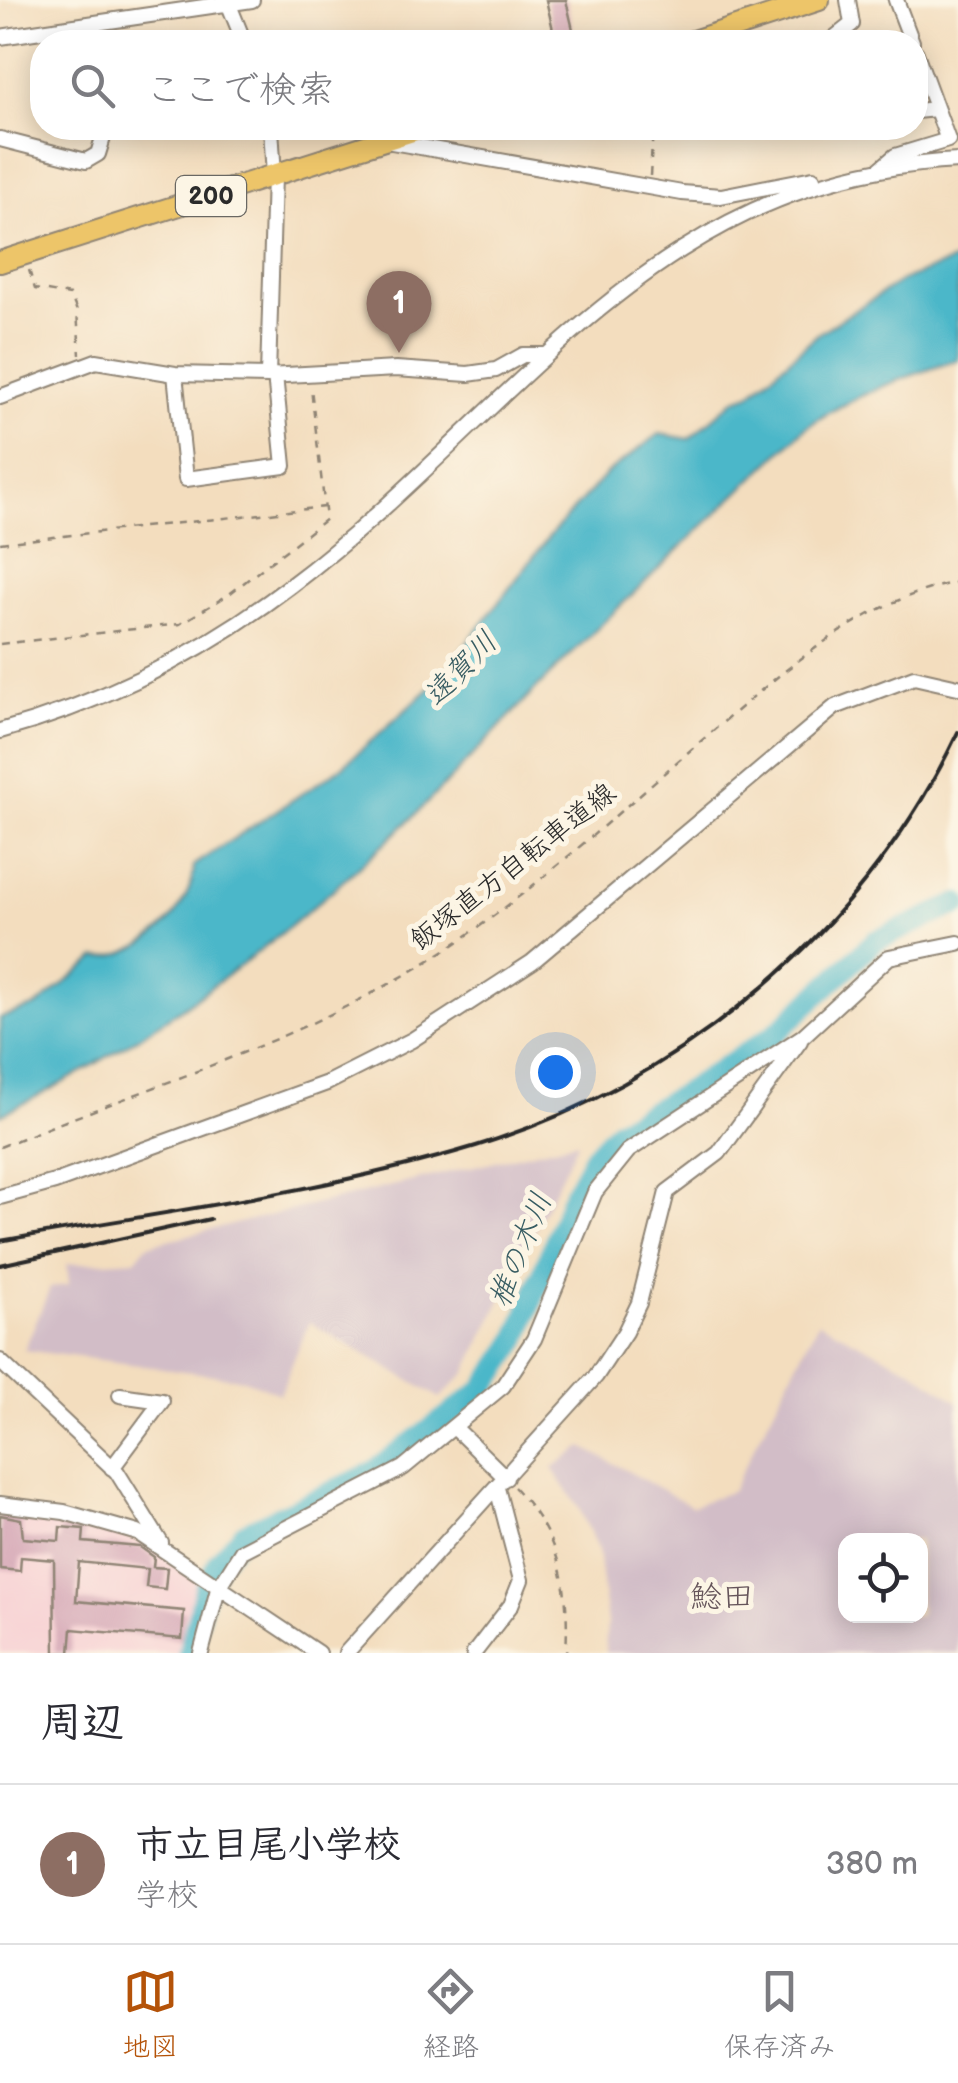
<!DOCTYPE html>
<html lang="ja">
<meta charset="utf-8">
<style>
:root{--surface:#fff;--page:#f2f2f3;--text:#2b2b33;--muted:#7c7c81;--line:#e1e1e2;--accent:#b45309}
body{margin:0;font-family:"Balsamiq Sans","Klee One",sans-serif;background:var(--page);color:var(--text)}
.controls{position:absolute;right:30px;bottom:30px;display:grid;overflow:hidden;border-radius:20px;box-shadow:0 5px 25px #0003}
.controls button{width:90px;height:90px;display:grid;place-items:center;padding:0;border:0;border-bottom:2px solid var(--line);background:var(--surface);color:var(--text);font:50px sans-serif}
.you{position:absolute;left:555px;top:1072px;width:35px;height:35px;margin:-25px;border:8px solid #fff;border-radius:50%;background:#1a73e8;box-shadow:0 0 0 15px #1a73e833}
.badge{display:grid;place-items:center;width:65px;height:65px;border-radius:50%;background:var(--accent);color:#fff;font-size:32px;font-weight:700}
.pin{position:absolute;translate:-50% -82px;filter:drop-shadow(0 2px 5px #0008)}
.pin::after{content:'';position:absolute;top:52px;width:35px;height:30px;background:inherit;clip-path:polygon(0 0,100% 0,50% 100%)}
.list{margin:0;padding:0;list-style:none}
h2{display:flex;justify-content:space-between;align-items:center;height:130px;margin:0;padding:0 40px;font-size:42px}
h2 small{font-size:32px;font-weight:400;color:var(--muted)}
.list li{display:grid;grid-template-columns:65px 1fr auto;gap:30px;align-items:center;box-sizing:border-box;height:160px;padding:0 40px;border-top:2px solid var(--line)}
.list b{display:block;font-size:38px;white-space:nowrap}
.list p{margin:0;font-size:32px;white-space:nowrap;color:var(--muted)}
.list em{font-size:32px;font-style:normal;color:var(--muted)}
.icon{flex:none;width:55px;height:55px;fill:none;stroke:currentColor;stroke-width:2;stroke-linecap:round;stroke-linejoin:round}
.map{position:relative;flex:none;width:958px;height:1653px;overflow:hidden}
.search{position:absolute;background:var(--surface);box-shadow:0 5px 25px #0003;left:30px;right:30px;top:30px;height:110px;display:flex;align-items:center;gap:25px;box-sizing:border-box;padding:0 35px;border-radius:40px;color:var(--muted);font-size:38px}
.sheet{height:290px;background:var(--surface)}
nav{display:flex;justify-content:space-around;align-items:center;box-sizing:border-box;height:140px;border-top:2px solid var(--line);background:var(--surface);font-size:28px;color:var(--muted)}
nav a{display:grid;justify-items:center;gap:5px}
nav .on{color:var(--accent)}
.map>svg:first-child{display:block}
.built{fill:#f7cfd3}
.industrial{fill:#d2bdc7;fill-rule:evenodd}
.water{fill:#4cb7c9;stroke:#3c717a;stroke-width:2.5}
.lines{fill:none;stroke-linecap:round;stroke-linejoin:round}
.river{stroke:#4cb7c9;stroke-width:22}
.building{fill:#d2a0b2}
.minor-casing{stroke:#8f8474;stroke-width:18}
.highway-casing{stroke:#8f8474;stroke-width:24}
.path{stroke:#8f8474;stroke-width:2.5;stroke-dasharray:8 8;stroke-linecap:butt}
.minor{stroke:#fff;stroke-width:14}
.highway{stroke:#edc569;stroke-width:20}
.rail{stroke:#2b2b2b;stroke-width:4}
.labels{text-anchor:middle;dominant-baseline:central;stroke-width:10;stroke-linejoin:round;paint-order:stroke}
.shield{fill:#fcf5e5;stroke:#6a6863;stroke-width:2.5}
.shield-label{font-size:25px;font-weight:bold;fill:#2b2b2b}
.street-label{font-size:28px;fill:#2b2b2b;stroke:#fcf5e5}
.water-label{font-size:30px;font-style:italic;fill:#375c62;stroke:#fcf5e5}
.quarter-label{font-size:32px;fill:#65545a;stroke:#fcf5e5}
</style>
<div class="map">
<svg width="958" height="1653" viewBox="0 0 958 1653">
<rect width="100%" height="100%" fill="#fcf5e5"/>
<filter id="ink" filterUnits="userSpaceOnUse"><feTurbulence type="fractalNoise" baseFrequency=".01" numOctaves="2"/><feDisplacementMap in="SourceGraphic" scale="20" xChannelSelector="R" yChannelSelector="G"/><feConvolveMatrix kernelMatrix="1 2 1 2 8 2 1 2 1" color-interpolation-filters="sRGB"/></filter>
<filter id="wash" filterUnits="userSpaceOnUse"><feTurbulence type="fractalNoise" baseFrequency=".0048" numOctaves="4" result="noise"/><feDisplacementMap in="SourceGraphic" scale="40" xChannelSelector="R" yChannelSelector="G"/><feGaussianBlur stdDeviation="2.25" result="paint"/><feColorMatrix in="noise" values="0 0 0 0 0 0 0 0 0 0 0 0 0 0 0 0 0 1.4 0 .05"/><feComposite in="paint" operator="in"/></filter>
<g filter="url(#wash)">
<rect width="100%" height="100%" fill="#f3ddbe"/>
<path class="built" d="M 0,1513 L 37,1514 L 101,1528 L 158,1549 L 197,1581 L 178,1653 L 0,1653 Z"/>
<path class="industrial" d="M 578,1141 L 466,1373 L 440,1398 L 309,1322 L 280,1394 L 244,1379 L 24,1350 L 50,1288 L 69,1284 L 67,1264 L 135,1260 L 147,1245 Z
M 818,1322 L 913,1370 L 958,1402 L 958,1653 L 605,1653 L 607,1623 L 598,1550 L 579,1508 L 552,1468 L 583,1447 L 692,1506 L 732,1491 ZM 846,1540 L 920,1540 L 920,1616 L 846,1616 Z"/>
<path class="water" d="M 958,259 L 958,360 C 904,377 852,395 805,428 C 721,509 637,589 554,671 C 502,722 454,779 400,829 C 282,940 147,1045 0,1115 L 0,1018 L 37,1006 L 96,958 C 142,959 193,910 194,865 L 342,767 L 438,681 L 548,538 L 606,474 L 659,434 L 689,439 L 735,399 L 750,394 L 819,333 L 901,281 Z"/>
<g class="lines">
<path class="river" d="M 189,1653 L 205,1590 L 218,1562 L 244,1533 L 372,1473 L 484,1389 L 517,1340 L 572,1197 L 594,1156 L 619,1129 L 680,1096 L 775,1034 L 875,941 L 958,904"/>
</g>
<g id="blocks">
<path class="building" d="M 546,0 L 566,0 L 574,34 L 555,38 Z
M 0,1515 L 21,1519 L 23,1538 L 59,1541 L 60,1527 L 84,1529 L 83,1542 L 140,1547 L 154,1557 L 153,1567 L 167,1568 L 165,1589 L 146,1587 L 148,1569 L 79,1562 L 76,1601 L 184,1611 L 182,1639 L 72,1629 L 70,1653 L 55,1653 L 54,1560 L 21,1557 L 20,1571 L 0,1569 Z"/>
</g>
</g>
<g filter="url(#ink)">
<use href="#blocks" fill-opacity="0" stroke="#8f8474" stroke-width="2.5"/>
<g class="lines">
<g class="minor-casing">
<path id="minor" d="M 227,0 L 244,42
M 896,0 L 912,42
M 0,37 L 252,0
M 829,42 L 852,24 L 848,0
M 916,111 L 936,109
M 0,139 L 86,161 L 98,154 L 106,128
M 386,141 L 682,193 L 721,196 L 813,178
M 880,169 L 895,156 L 948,140 L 916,53
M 175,374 L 186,479 L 284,466 L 275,375
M 268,376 L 274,176 L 271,128
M 0,397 L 96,361 L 175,374 L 268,376 L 396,369 L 468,374 L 496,370 L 523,355 L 545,355
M 0,731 C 106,702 203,652 290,586 C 514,418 647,176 958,161
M 0,1197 L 55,1182 L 327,1083 L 412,1040 L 532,962 L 835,707 L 914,677 L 958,687
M 0,1361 L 117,1472 L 161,1543
M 455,1428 L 506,1478
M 112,1468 L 162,1401 L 120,1395
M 0,1504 L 64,1512 L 138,1533 L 318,1653
M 201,1653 L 218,1589 L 242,1551 L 403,1468 L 503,1386 L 534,1339 L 595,1192 L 628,1151 L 803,1036 L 889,957 L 958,943
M 346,1653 L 596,1376 L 625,1332 L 639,1303 L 667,1192 L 719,1153 L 800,1041
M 474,1653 L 511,1605 L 521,1580 L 497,1488"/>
</g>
<g class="highway-casing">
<path id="highway" d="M 690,42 L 819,0
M 0,262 L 422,128"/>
</g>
<path class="path" d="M 650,176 L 653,128
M 29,270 L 35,289 L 70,295 L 77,311 L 80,355
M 0,543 L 324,507
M 0,644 L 180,624 L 228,595 L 326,519 L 311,388
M 0,1147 C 158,1082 328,1034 469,934 C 555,873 634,798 714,730 C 786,669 863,600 958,582
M 514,1487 C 560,1536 570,1587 566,1653"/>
<use href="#minor" class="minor"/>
<use href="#highway" class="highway"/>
<path class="rail" d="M 0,1241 C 159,1212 321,1193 476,1146 C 684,1082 865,929 958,732
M 0,1265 L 210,1219"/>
</g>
</g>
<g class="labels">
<rect class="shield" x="176" y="176" width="70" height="40" rx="8"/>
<g class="shield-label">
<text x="211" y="196">200</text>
</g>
<g class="street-label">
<text transform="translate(513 867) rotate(-38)">飯塚直方自転車道線</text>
</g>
<g class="water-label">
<text transform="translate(461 669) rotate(-46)">遠賀川</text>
<text transform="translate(521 1250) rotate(-68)">椎の木川</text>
</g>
<g class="quarter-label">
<text x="722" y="1597">鯰田</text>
</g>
</g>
</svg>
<div class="controls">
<button><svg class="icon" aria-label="locate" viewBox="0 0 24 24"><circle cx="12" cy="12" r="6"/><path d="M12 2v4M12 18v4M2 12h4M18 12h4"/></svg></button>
</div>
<div class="you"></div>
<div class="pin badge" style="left:399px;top:353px;background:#8d6e63">1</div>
<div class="search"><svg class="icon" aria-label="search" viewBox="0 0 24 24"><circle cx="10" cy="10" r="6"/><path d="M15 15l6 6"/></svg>ここで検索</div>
</div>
<section class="sheet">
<h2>周辺<small></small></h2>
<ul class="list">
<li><span class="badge" style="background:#8d6e63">1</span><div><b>市立目尾小学校</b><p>学校</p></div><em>380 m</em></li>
</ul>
</section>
<nav>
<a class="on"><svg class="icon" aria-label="map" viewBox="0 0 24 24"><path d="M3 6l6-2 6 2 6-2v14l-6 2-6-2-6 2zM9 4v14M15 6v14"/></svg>地図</a>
<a><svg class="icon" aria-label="directions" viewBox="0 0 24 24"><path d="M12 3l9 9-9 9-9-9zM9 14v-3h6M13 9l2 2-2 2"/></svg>経路</a>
<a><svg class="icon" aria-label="saved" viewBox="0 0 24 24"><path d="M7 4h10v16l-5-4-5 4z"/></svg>保存済み</a>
</nav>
